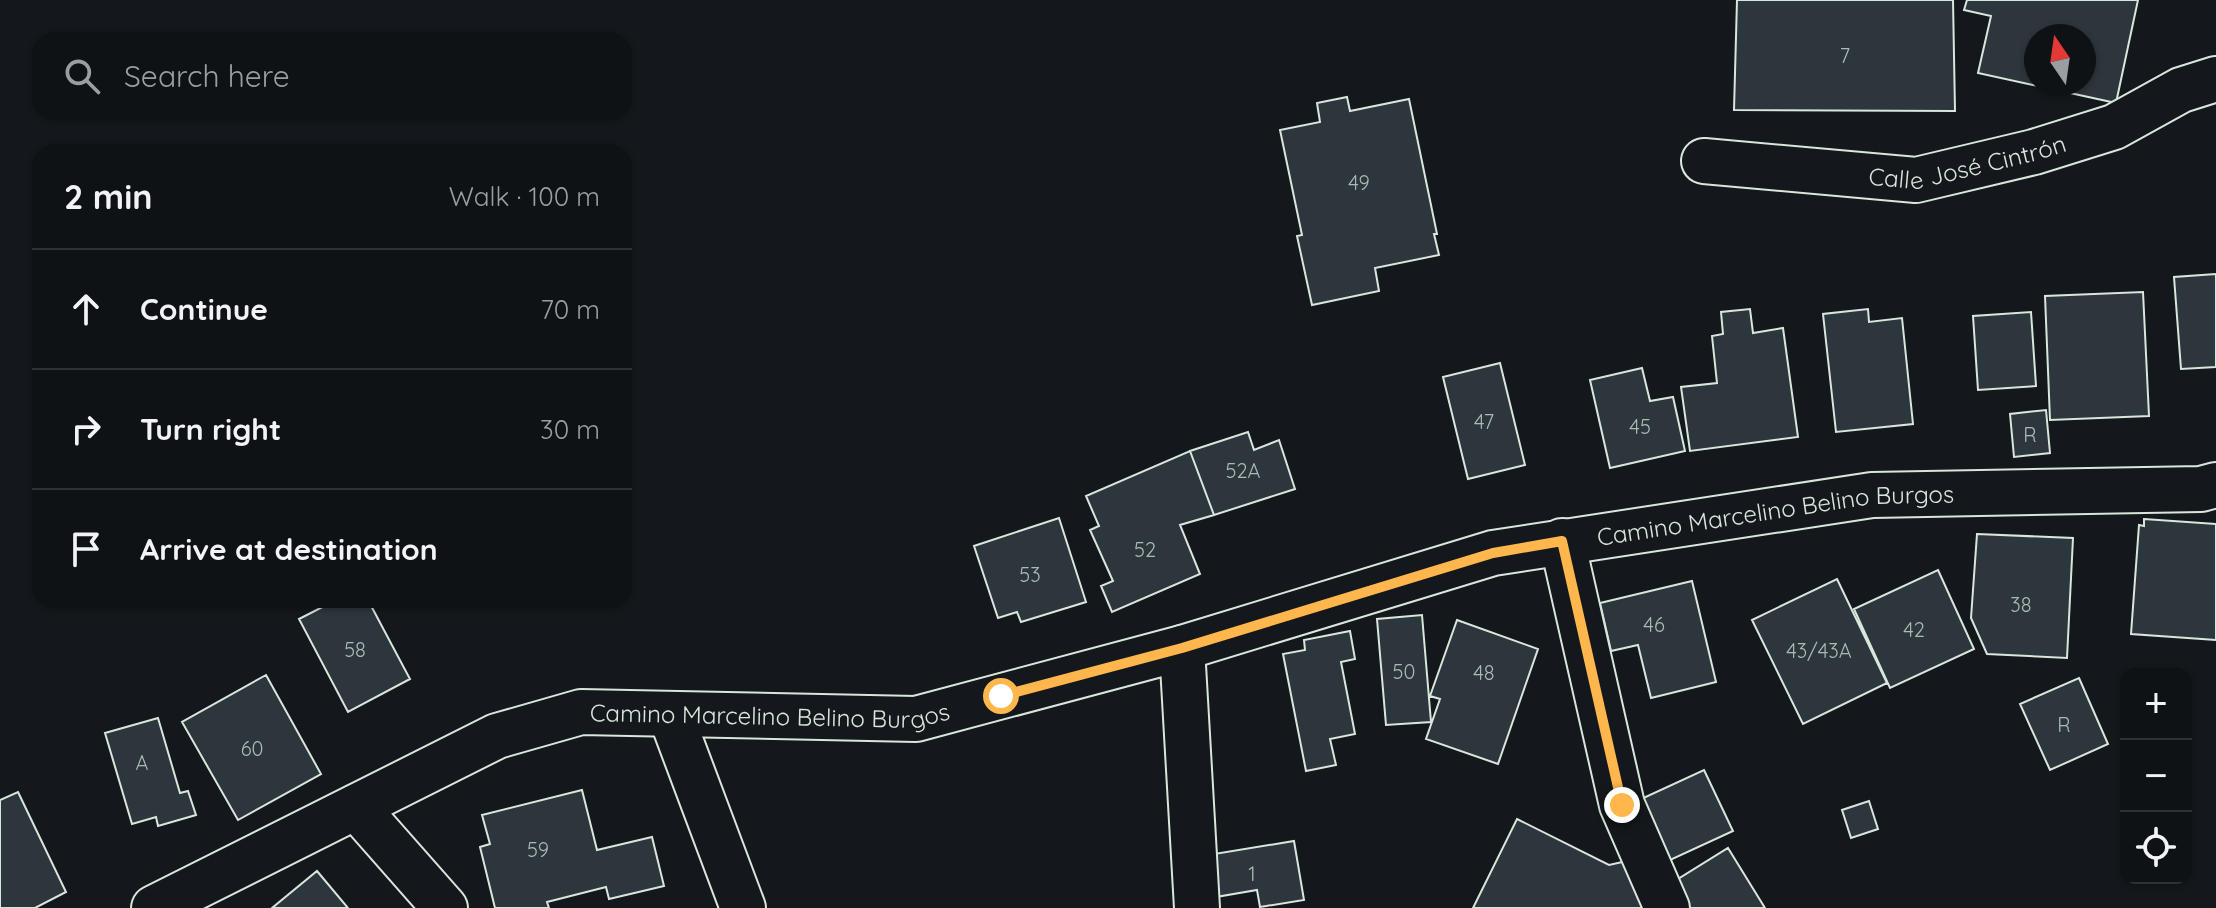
<!DOCTYPE html>
<meta charset="utf-8">
<style>
:root{--surface:#0f1215;--page:#181b1e;--text:#f1f3f6;--muted:#9b9ea0;--line:#2f3234}
body{margin:0;font-family:Quicksand,sans-serif;background:var(--page);color:var(--text)}
.controls{position:absolute;right:24px;bottom:24px;display:grid;overflow:hidden;border-radius:16px;box-shadow:0 2px 6px #0004}
.controls button{width:72px;height:72px;display:grid;place-items:center;padding:0;border:0;border-bottom:2px solid var(--line);background:var(--surface);color:var(--text);font:40px sans-serif}
.compass{position:absolute;left:2024px;top:24px;width:72px;height:72px;border-radius:50%;background:var(--surface);box-shadow:0 2px 6px #0004;rotate:347deg}
.stop{position:absolute;width:24px;height:24px;margin:-18px;border:6px solid #ffb74d;border-radius:50%;background:#fff}
.stop.end{background:#ffb74d;border-color:#fff;box-shadow:0 2px 8px #0008}
.list{margin:0;padding:0;list-style:none}
h2{display:flex;justify-content:space-between;align-items:center;height:104px;margin:0;padding:0 32px;font-size:34px}
h2 small{font-size:26px;font-weight:400;color:var(--muted)}
.list li{display:grid;grid-template-columns:52px 1fr auto;gap:24px;align-items:center;box-sizing:border-box;height:120px;padding:0 32px;border-top:2px solid var(--line)}
.list b{display:block;font-size:30px;white-space:nowrap}
.list em{font-size:26px;font-style:normal;color:var(--muted)}
.icon{flex:none;width:44px;height:44px;fill:none;stroke:currentColor;stroke-width:2;stroke-linecap:round;stroke-linejoin:round}
.map{position:relative;flex:none;width:2216px;height:908px;overflow:hidden}
.search{position:absolute;background:var(--surface);box-shadow:0 2px 6px #0004;left:32px;top:32px;width:600px;height:88px;display:flex;align-items:center;gap:20px;box-sizing:border-box;padding:0 28px;border-radius:24px;color:var(--muted);font-size:30px}
.panel{position:absolute;background:var(--surface);box-shadow:0 2px 6px #0004;left:32px;top:144px;width:600px;height:464px;border-radius:24px}
.map>svg:first-child{display:block}
.building{fill:#2c363c;stroke:#d8e6dc;stroke-width:2;fill-rule:evenodd}
.lines{fill:none;stroke-linecap:round;stroke-linejoin:round}
.street-casing{stroke:#d8e6dc;stroke-width:48}
.street{stroke:#14181c;stroke-width:44}
.route{stroke:#ffb74d;stroke-width:10}
.labels{text-anchor:middle;dominant-baseline:central;stroke-width:6;stroke-linejoin:round;paint-order:stroke}
.number-label{font-size:20px;fill:#adbab4}
.street-label{font-size:24px;fill:#d8e6dc;stroke:#14181c}
</style>
<div class="map">
<svg width="2216" height="908" viewBox="0 0 2216 908">
<rect width="100%" height="100%" fill="#14181c"/>
<path class="building" d="M 1737,0 L 1953,0 L 1955,111 L 1734,110 Z
M 1967,0 L 2138,0 L 2116,103 L 1978,73 L 1991,16 L 1964,10 ZM 2036,36 L 2084,36 L 2084,84 L 2036,84 Z
M 1347,97 L 1350,111 L 1409,99 L 1437,234 L 1434,234 L 1439,255 L 1375,268 L 1379,291 L 1312,305 L 1297,236 L 1302,235 L 1280,130 L 1320,122 L 1317,103 Z
M 2216,274 L 2216,367 L 2181,369 L 2174,277 Z
M 2143,292 L 2149,416 L 2050,420 L 2045,296 Z
M 1750,309 L 1753,333 L 1783,328 L 1798,437 L 1690,451 L 1681,387 L 1717,383 L 1712,336 L 1723,334 L 1721,312 Z
M 1868,309 L 1869,322 L 1902,318 L 1913,424 L 1836,432 L 1823,314 Z
M 2031,312 L 2036,386 L 1978,390 L 1973,316 Z
M 1500,363 L 1525,465 L 1468,479 L 1443,377 Z
M 1642,368 L 1650,401 L 1673,397 L 1685,451 L 1610,468 L 1590,380 Z
M 2046,410 L 2050,453 L 2014,457 L 2010,414 Z
M 1248,432 L 1254,450 L 1279,440 L 1295,489 L 1214,515 L 1190,451 Z
M 1190,451 L 1214,515 L 1180,525 L 1200,574 L 1112,612 L 1101,586 L 1113,581 L 1090,530 L 1099,526 L 1086,496 Z
M 1059,518 L 1086,602 L 1021,622 L 1017,612 L 998,618 L 974,546 Z
M 2144,519 L 2216,524 L 2216,640 L 2131,634 L 2139,525 L 2144,526 Z
M 1977,534 L 2073,538 L 2067,658 L 1987,654 L 1971,618 Z
M 1938,570 L 1974,649 L 1890,688 L 1854,609 Z
M 1837,579 L 1887,683 L 1803,724 L 1752,620 Z
M 1692,581 L 1716,682 L 1651,698 L 1638,645 L 1611,651 L 1600,603 Z
M 336,600 L 368,600 L 410,679 L 348,712 L 299,619 Z
M 1422,615 L 1431,722 L 1386,725 L 1377,619 Z
M 1457,620 L 1538,649 L 1498,764 L 1426,739 L 1440,699 L 1430,696 Z
M 1350,631 L 1355,659 L 1341,662 L 1355,734 L 1330,739 L 1336,765 L 1306,771 L 1283,654 L 1305,650 L 1304,640 Z
M 266,675 L 321,774 L 238,820 L 182,722 Z
M 2079,678 L 2108,744 L 2050,770 L 2020,704 Z
M 158,718 L 180,793 L 188,791 L 196,815 L 158,826 L 156,817 L 132,824 L 105,733 Z
M 1704,770 L 1733,831 L 1668,861 L 1639,800 Z
M 582,790 L 597,850 L 652,837 L 664,886 L 609,899 L 606,887 L 547,902 L 549,908 L 495,908 L 480,847 L 490,844 L 482,815 Z
M 18,792 L 66,892 L 35,908 L 0,908 L 0,800 Z
M 1869,801 L 1878,829 L 1851,838 L 1842,810 Z
M 1517,819 L 1609,865 L 1627,861 L 1643,908 L 1473,908 Z
M 1294,841 L 1304,900 L 1260,907 L 1257,890 L 1210,898 L 1202,856 Z
M 1728,848 L 1765,908 L 1677,908 L 1670,884 Z
M 317,871 L 348,908 L 272,908 Z"/>
<g class="lines">
<g class="street-casing">
<g id="street">
<path id="s1" d="M 1704,161 L 1916,180 L 2034,152 L 2114,127 L 2181,90 L 2216,79"/>
<path d="M 1562,541 L 1622,805 L 1667,908"/>
<path d="M 1182,648 L 1197,908"/>
<path d="M 671,716 L 743,908"/>
<path d="M 356,807 L 445,908"/>
<path id="s2" d="M 154,908 L 497,736 L 581,712 L 916,719 L 1182,648 L 1493,553 L 1872,495 L 2201,489 L 2216,485"/>
</g>
</g>
<use href="#street" class="street"/>
</g>
<g class="lines">
<path class="route" d="M 1001,696 L 1182,648 L 1493,553 L 1562,541 L 1622,805"/>
</g>
<g class="labels">
<g class="number-label">
<text x="1845" y="55">7</text>
<text x="1359" y="182">49</text>
<text x="1484" y="421">47</text>
<text x="1640" y="426">45</text>
<text x="2030" y="434">R</text>
<text x="1243" y="470">52A</text>
<text x="1145" y="549">52</text>
<text x="1030" y="574">53</text>
<text x="2021" y="604">38</text>
<text x="1654" y="624">46</text>
<text x="1914" y="629">42</text>
<text x="355" y="649">58</text>
<text x="1819" y="650">43/43A</text>
<text x="1404" y="671">50</text>
<text x="1484" y="672">48</text>
<text x="2064" y="724">R</text>
<text x="252" y="748">60</text>
<text x="142" y="762">A</text>
<text x="538" y="849">59</text>
<text x="1252" y="873">1</text>
</g>
<g class="street-label">
<text stroke="none"><textPath href="#s1" startOffset="266">Calle José Cintrón</textPath></text>
<text stroke="none"><textPath href="#s2" startOffset="1692">Camino Marcelino Belino Burgos</textPath></text>
<text stroke="none"><textPath href="#s2" startOffset="660">Camino Marcelino Belino Burgos</textPath></text>
</g>
</g>
</svg>
<div class="controls">
<button>+</button>
<button>−</button>
<button><svg class="icon" aria-label="locate" viewBox="0 0 24 24"><circle cx="12" cy="12" r="6"/><path d="M12 2v4M12 18v4M2 12h4M18 12h4"/></svg></button>
</div>
<svg class="compass" viewBox="-18 -18 36 36"><path d="M0-13l5 13h-10z" fill="#e53935"/><path d="M0 13l5-13h-10z" fill="#9b9ea0"/></svg>
<div class="stop" style="left:1001px;top:696px"></div>
<div class="stop end" style="left:1622px;top:805px"></div>
<div class="search"><svg class="icon" aria-label="search" viewBox="0 0 24 24"><circle cx="10" cy="10" r="6"/><path d="M15 15l6 6"/></svg>Search here</div>
<section class="panel">
<h2>2 min<small>Walk · 100 m</small></h2>
<ul class="list">
<li><svg class="icon" aria-label="ahead" viewBox="0 0 24 24"><path d="M12 20V5M6 11l6-6 6 6"/></svg><div><b>Continue</b></div><em>70 m</em></li>
<li><svg class="icon" aria-label="right" viewBox="0 0 24 24"><path d="M7 20v-9h11M14 6l5 5-5 5"/></svg><div><b>Turn right</b></div><em>30 m</em></li>
<li><svg class="icon" aria-label="arrive" viewBox="0 0 24 24"><path d="M6 21V4h12l-3 4 3 4H6"/></svg><div><b>Arrive at destination</b></div></li>
</ul>
</section>
</div>
